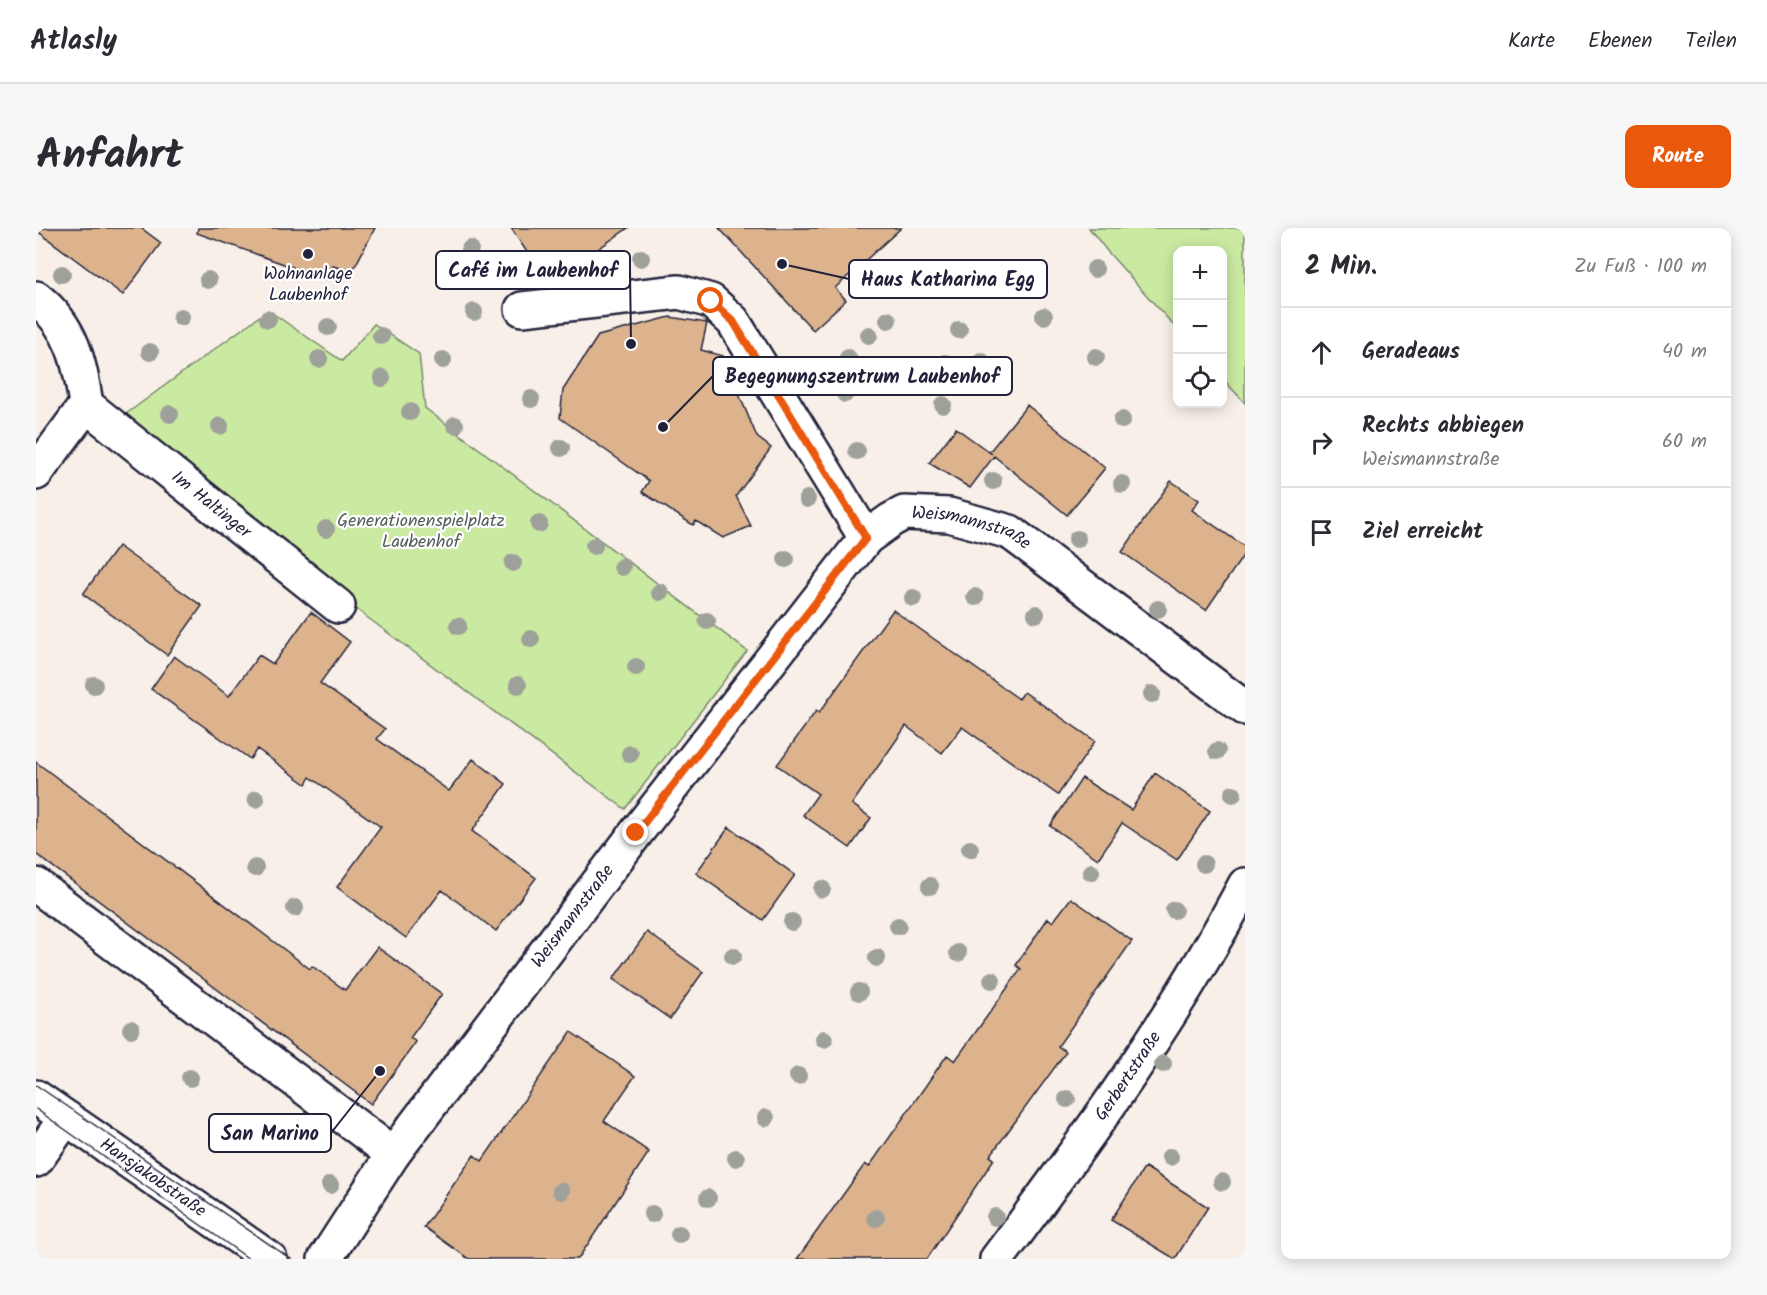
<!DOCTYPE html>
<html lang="de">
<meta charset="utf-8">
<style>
:root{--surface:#fff;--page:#f7f7f7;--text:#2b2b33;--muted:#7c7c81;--line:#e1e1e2;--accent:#ea580c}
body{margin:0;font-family:Kalam,sans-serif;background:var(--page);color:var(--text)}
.controls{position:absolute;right:18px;top:18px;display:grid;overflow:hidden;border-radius:12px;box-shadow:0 3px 15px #0003}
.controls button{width:54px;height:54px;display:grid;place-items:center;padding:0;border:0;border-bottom:2px solid var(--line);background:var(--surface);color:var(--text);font:30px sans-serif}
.stop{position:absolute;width:18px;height:18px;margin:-14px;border:4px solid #ea580c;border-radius:50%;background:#fff}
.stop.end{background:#ea580c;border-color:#fff;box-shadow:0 2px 6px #0008}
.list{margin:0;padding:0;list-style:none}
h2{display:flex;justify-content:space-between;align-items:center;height:78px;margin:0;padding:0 24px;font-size:26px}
h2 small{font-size:20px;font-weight:400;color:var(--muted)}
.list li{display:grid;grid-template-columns:39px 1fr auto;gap:18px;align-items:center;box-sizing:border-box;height:90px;padding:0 24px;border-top:2px solid var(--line)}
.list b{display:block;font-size:22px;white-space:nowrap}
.list p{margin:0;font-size:20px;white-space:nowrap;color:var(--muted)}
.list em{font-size:20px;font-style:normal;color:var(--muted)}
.icon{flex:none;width:33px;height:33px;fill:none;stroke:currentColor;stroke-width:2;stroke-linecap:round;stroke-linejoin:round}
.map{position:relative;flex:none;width:1209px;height:1031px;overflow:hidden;border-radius:12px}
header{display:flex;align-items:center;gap:36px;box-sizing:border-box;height:84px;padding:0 30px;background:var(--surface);border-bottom:2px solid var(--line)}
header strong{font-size:28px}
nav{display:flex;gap:33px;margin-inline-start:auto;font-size:21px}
.intro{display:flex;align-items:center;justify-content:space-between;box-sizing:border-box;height:144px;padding:0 36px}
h1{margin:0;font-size:42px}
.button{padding:15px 27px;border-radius:12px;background:var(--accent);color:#fff;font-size:21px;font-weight:700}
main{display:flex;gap:36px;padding:0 36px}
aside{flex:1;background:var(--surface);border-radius:12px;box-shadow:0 3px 15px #0003}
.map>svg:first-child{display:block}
.green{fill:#cbeaa1;stroke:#76866e;stroke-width:1.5}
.building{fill:#dcb38d;stroke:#22223b;stroke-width:1.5}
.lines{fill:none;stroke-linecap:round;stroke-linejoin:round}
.minor-casing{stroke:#22223b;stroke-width:38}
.minor{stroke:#fff;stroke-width:33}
.tram{stroke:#22223b;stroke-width:1.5}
.tree{fill:#9ea09a}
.route{stroke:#ea580c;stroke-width:8}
.poi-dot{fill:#22223b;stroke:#fff;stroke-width:2}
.labels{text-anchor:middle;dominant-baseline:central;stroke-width:4.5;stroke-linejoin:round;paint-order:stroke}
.poi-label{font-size:18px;fill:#22223b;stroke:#fff}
.street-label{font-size:18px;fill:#22223b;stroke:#fff}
.park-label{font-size:18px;fill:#555e5a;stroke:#fff}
.leader{fill:none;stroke:#22223b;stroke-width:2}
.callout-dot{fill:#22223b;stroke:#fff;stroke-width:2}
.callout{fill:#fff;stroke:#22223b;stroke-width:2}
.callout-label{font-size:20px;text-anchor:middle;font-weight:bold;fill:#22223b}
</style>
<header>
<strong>Atlasly</strong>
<nav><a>Karte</a><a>Ebenen</a><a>Teilen</a></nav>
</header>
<div class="intro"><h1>Anfahrt</h1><a class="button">Route</a></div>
<main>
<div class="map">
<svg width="1209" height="1031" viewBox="0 0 1209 1031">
<rect width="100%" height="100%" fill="#f8f0e8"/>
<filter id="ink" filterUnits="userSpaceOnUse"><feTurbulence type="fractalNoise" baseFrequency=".0167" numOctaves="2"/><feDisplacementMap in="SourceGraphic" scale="12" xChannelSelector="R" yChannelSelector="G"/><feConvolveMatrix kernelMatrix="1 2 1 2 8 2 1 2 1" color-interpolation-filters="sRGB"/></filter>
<g filter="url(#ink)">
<path class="green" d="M 1053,0 L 1209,0 L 1209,175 L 1187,151 L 1186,22 L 1142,22 L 1141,101 L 1071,23 Z
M 232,82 L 306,133 L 338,96 L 383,126 L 389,180 L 711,423 L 589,581 L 320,381 L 90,186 Z"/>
<path class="building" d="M 0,0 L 105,0 L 125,15 L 87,67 L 0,2 Z
M 162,0 L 339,0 L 316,44 L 297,38 L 290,51 L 161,5 Z
M 475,0 L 592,0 L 512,56 Z
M 683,0 L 865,0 L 799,60 L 810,72 L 777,102 Z
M 634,89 L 671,95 L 665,122 L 687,128 L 721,209 L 735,220 L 700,268 L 715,298 L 687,310 L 660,293 L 657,297 L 606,264 L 613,253 L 524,190 L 527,162 L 562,108 Z
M 991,177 L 1069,240 L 1031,287 L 958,228 L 934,260 L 893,235 L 920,200 L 956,226 L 953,224 Z
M 1135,253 L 1163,272 L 1156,282 L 1209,319 L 1209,325 L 1170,382 L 1086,324 Z
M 82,318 L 166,378 L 131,427 L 47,366 Z
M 857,382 L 983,471 L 988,464 L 1059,513 L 1022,567 L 926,499 L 906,525 L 870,498 L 816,576 L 835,590 L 814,620 L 767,587 L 782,566 L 741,537 L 780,483 L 783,485 Z
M 275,384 L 314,414 L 284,455 L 349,501 L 341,511 L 413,563 L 437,531 L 470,556 L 436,603 L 500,650 L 460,703 L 406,662 L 370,710 L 301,659 L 345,599 L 274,549 L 270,556 L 221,521 L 214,531 L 115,461 L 138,428 L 193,468 L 223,427 L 237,436 Z
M 0,534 L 274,741 L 276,738 L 309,762 L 341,719 L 406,766 L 374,810 L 380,814 L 335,876 L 0,626 Z
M 1119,545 L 1174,583 L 1141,632 L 1086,595 L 1062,631 L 1014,598 L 1046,550 L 1095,582 Z
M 693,599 L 759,647 L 727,692 L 660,645 Z
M 1035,670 L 1096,713 L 1022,818 L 1030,824 L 954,928 L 958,931 L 891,1031 L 761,1031 L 829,936 L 833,939 L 911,827 L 919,833 L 985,741 L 980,737 L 1012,690 L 1017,694 Z
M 611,704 L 667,744 L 634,791 L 577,751 Z
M 535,804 L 599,848 L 568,893 L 613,924 L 542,1031 L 433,1031 L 388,999 L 438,927 L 446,933 Z
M 1109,939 L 1172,979 L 1139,1031 L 1075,992 Z"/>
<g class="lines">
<g class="minor-casing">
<g id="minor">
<path d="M 0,70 C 36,98 44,134 50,177 L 0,245"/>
<path d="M 486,81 L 643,64 L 675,73 L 697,93 L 830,310"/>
<path id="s1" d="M 50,177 L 302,378"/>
<path d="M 0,657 L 357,926"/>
<path id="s2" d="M 0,869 L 234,1031"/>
<path d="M 0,932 L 30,890"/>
<path id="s3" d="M 289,1031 L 357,926 L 600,605 L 830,310 L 855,292 L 868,285 L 913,287 L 974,304 L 1209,480"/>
<path id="s4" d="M 961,1031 C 1051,911 1139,789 1209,657"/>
</g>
</g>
<use href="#minor" class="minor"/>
<path class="tram" d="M 0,857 L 255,1031
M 0,881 L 213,1031"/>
</g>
<g class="tree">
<circle cx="434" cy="21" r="9"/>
<circle cx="605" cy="30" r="9"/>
<circle cx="1059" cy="41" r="9"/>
<circle cx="26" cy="46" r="9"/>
<circle cx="172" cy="52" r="9"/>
<circle cx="438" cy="84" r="9"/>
<circle cx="1008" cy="88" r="9"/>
<circle cx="145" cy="89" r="9"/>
<circle cx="232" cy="91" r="9"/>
<circle cx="852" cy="92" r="9"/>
<circle cx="292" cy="99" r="9"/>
<circle cx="923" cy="102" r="9"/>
<circle cx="833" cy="107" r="9"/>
<circle cx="345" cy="108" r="9"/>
<circle cx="114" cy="124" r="9"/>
<circle cx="1060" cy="129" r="9"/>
<circle cx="812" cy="130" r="9"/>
<circle cx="283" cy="131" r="9"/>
<circle cx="407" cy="132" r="9"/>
<circle cx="945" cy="133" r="9"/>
<circle cx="909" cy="135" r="9"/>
<circle cx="346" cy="150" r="9"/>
<circle cx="809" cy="166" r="9"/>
<circle cx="495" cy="171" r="9"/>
<circle cx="907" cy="177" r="9"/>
<circle cx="374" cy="184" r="9"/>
<circle cx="134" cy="186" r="9"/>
<circle cx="1086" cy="192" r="9"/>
<circle cx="419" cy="197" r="9"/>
<circle cx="184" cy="198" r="9"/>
<circle cx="525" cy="220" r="9"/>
<circle cx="821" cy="223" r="9"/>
<circle cx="957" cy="253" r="9"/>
<circle cx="1086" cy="256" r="9"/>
<circle cx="771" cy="271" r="9"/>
<circle cx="503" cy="296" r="9"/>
<circle cx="290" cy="301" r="9"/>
<circle cx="1041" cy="311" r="9"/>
<circle cx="558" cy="318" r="9"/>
<circle cx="750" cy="331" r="9"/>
<circle cx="477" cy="335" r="9"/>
<circle cx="586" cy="339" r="9"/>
<circle cx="624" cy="364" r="9"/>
<circle cx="939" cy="369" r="9"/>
<circle cx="877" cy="370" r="9"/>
<circle cx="1122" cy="381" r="9"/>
<circle cx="1000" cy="386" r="9"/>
<circle cx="671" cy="393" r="9"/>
<circle cx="422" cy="398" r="9"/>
<circle cx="495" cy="411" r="9"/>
<circle cx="600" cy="439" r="9"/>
<circle cx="58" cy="457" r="9"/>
<circle cx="482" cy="457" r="9"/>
<circle cx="1116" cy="466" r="9"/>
<circle cx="1181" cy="523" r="9"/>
<circle cx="594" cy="526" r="9"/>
<circle cx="1197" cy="566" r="9"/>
<circle cx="220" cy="571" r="9"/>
<circle cx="934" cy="621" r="9"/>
<circle cx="1168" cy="636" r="9"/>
<circle cx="219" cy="640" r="9"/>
<circle cx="1055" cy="644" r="9"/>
<circle cx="894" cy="658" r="9"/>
<circle cx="786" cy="661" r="9"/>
<circle cx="259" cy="680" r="9"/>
<circle cx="1138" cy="682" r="9"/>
<circle cx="756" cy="694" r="9"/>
<circle cx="862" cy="698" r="9"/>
<circle cx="922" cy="725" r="9"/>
<circle cx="697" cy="728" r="9"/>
<circle cx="841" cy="730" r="9"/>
<circle cx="956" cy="752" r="9"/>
<circle cx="823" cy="764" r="9"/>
<circle cx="95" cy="801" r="9"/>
<circle cx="788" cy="811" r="9"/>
<circle cx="1127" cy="836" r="9"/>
<circle cx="762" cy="848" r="9"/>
<circle cx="154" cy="850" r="9"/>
<circle cx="1031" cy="871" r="9"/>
<circle cx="730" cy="890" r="9"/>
<circle cx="1134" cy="929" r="9"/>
<circle cx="700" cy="930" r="9"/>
<circle cx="1186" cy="954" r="9"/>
<circle cx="294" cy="957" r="9"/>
<circle cx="525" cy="963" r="9"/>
<circle cx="672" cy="970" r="9"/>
<circle cx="616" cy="986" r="9"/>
<circle cx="959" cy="989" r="9"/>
<circle cx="840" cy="990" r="9"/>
<circle cx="643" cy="1006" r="9"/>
</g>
</g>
<g class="lines" filter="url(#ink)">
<path class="route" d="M 600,605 L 830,310 L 697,93 L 675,73"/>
</g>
<circle class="poi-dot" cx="272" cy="26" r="6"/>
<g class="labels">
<g class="poi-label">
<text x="272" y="46">Wohnanlage<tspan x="272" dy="21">Laubenhof</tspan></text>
</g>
<g class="street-label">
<text stroke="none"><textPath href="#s1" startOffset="160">Im Haltinger</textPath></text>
<text stroke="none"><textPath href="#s3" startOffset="1017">Weismannstraße</textPath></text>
<text stroke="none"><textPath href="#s3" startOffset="423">Weismannstraße</textPath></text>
<text stroke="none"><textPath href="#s4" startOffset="225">Gerbertstraße</textPath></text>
<text stroke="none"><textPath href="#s2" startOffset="142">Hansjakobstraße</textPath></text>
</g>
<g class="park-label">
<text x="385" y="293">Generationenspielplatz<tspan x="385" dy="21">Laubenhof</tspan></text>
</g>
</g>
<path class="leader" d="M595 116L594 42M746 36L813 51M627 199L677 148M344 843L295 905"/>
<g class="callout-dot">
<circle cx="595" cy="116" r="6"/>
<circle cx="746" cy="36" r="6"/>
<circle cx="627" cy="199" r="6"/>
<circle cx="344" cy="843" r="6"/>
</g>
<g class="callout">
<rect x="400" y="23" width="194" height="38" rx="6"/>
<rect x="813" y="32" width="198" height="38" rx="6"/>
<rect x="677" y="129" width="299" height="38" rx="6"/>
<rect x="173" y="886" width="122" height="38" rx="6"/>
</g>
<g class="callout-label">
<text x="497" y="49">Café im Laubenhof</text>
<text x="912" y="58">Haus Katharina Egg</text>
<text x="826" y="155">Begegnungszentrum Laubenhof</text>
<text x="234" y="912">San Marino</text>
</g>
</svg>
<div class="controls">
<button>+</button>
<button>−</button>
<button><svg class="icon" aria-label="locate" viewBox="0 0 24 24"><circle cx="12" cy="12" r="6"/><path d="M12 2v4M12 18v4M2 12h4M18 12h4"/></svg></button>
</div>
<div class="stop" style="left:675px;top:73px"></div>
<div class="stop end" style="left:600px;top:605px"></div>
</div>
<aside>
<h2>2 Min.<small>Zu Fuß · 100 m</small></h2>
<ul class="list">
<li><svg class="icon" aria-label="ahead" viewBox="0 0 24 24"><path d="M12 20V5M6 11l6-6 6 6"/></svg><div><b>Geradeaus</b></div><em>40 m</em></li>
<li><svg class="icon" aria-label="right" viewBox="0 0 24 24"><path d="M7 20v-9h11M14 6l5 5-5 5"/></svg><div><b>Rechts abbiegen</b><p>Weismannstraße</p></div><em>60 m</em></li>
<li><svg class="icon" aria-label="arrive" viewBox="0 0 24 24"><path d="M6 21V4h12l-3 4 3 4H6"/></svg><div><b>Ziel erreicht</b></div></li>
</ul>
</aside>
</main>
